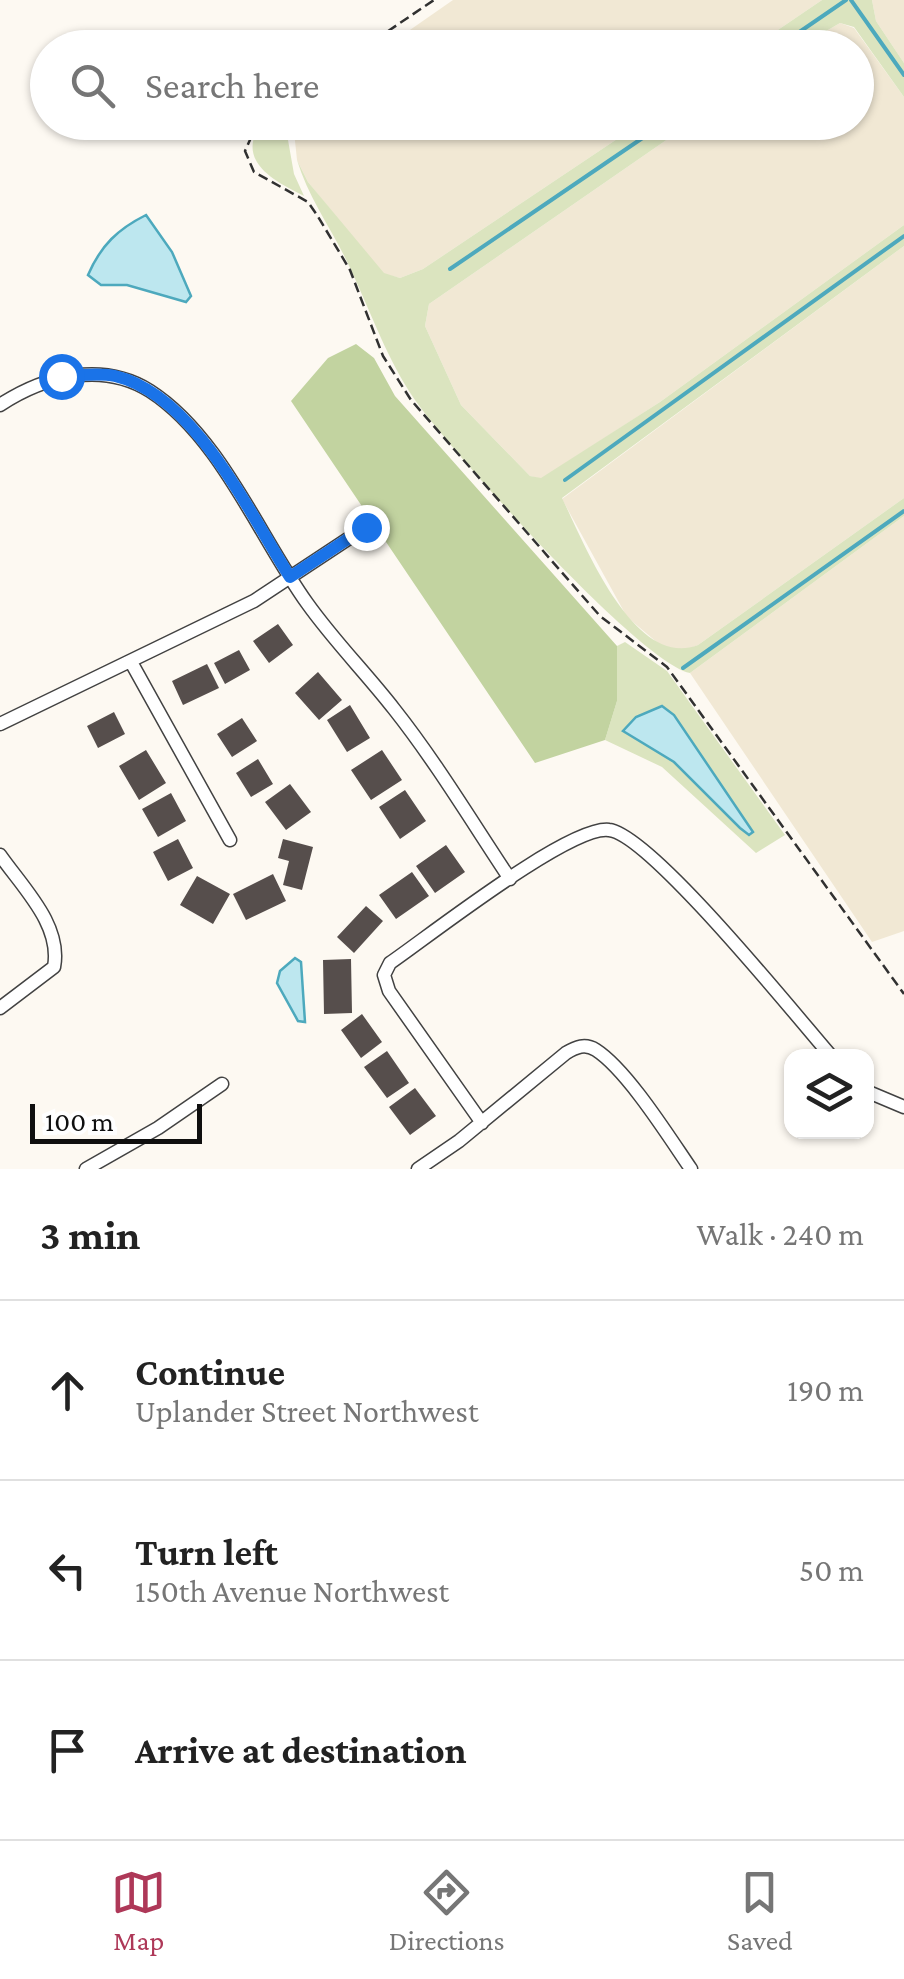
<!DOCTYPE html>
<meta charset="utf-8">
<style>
:root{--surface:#fff;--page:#f6f6f6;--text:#222;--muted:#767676;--line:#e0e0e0;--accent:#ae3858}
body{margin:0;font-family:"Crimson Pro",serif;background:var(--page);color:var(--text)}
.controls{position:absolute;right:30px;bottom:30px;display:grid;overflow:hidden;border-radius:20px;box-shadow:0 2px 8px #0004}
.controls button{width:90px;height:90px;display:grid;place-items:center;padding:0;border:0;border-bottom:2px solid var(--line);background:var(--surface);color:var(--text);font:50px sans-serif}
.scale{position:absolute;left:30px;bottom:25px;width:172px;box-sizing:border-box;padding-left:10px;border:5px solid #0f0f0f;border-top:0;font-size:28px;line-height:35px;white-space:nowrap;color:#0f0f0f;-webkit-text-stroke:8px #fff;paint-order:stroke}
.stop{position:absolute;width:30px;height:30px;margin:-22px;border:8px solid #1a73e8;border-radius:50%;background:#fff}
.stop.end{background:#1a73e8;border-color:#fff;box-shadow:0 2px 10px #0008}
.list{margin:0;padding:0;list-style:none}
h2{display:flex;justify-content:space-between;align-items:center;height:130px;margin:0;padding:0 40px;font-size:42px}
h2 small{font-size:32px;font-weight:400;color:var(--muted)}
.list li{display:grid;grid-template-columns:65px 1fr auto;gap:30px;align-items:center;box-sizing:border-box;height:180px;padding:0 40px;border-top:2px solid var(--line)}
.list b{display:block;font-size:38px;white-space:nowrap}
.list p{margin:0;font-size:32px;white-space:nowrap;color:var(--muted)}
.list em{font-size:32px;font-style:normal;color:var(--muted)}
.icon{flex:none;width:55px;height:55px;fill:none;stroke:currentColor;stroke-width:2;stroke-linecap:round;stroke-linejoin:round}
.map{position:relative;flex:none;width:904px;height:1169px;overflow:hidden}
.search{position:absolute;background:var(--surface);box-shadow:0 2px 8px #0004;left:30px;right:30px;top:30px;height:110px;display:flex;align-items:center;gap:25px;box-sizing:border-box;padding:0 35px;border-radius:55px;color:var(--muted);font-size:38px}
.sheet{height:670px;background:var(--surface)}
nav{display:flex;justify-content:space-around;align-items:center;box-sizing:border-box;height:140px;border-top:2px solid var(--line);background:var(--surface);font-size:28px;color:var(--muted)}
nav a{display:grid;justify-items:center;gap:5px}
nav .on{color:var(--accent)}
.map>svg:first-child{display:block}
.farmland{fill:#f1e8d4}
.green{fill:#dbe4bf}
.forest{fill:#c2d3a0}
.water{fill:#bde7ef;stroke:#4da9bd;stroke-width:2.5}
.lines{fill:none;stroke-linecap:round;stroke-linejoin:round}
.stream{stroke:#4da9bd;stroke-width:4}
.building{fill:#564e4c}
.street-casing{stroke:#424242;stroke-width:15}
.path{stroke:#313131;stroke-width:2.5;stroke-dasharray:10 5;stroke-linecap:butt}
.street{stroke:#fff;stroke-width:12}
.route{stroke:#1a73e8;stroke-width:12}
</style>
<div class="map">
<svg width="904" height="1169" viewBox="0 0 904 1169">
<rect width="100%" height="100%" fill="#fdf9f2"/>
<path class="farmland" d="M 453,0 L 822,0 L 753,47 L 384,48 Z
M 872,0 L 904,0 L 904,63 L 876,21 Z
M 840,23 L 854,28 L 904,97 L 904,225 L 660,402 L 541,479 L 530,476 L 461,405 L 425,326 L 429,304 L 691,123 L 856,122 L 856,48 L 799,47 Z
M 293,122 L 641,123 L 423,269 L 400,278 L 384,274 L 371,260 L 308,182 L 297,160 Z
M 904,246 L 904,498 L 698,645 L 681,652 L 665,649 L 627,617 L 562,499 Z
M 904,516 L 904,931 L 872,942 L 690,673 Z"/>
<path class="green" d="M 822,0 L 872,0 L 876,21 L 904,63 L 904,97 L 854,27 L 840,23 L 799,47 L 753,47 Z
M 262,122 L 285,123 L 294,174 L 304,196 C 274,181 234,161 262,122 Z
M 641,123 L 691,123 L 429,304 L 425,326 L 461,405 L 530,476 L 541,478 L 660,402 L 904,225 L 904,246 L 562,498 C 585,545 634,670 698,645 L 904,498 L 904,516 L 690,673 C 638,661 451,451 415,400 C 387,359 372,315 351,270 C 334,232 309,200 297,160 L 308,182 L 384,273 L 400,278 L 423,269 Z
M 625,642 L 667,671 L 785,835 L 756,853 L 662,767 L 605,740 L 617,701 L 617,646 Z"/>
<path class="forest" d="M 356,344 L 374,358 L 395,396 L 617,646 L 617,701 L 605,740 L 535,763 L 291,401 L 328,358 Z"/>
<path class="water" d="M 146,215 L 172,252 L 191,296 L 186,302 L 127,285 L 101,285 L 88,275 C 101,245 118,229 146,215 Z
M 662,706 L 674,715 L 753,832 L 749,835 L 740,828 L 674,762 L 623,731 L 636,717 Z
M 295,958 L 301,962 L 305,1022 L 298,1021 L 277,983 L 280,971 Z"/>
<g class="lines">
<path class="stream" d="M 851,0 L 904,75
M 776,48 L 846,0
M 450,269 L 666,122
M 565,480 L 904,236
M 683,668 L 904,511"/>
</g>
<path class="building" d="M 278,624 L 293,645 L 269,663 L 253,641 Z
M 239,650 L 250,670 L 225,684 L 214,663 Z
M 207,664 L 219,688 L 183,705 L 172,681 Z
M 318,672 L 342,700 L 319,720 L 295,693 Z
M 350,705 L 370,738 L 347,752 L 327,720 Z
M 114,712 L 125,734 L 98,748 L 87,726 Z
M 242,718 L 257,741 L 232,757 L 217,734 Z
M 146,750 L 166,783 L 139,800 L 119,766 Z
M 382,750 L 402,780 L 371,800 L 351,770 Z
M 258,759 L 273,784 L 251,797 L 236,773 Z
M 290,784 L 311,812 L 286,830 L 265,802 Z
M 405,790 L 426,821 L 400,839 L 379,807 Z
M 171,793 L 186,821 L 158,837 L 142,809 Z
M 178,839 L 193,868 L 168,881 L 153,852 Z
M 283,839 L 313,847 L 302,890 L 283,885 L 289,861 L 278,858 Z
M 446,845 L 465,872 L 435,893 L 416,866 Z
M 412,872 L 429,896 L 396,919 L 379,895 Z
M 273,874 L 286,901 L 246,920 L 233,894 Z
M 197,876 L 230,894 L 213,924 L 180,905 Z
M 366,906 L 383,921 L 354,953 L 337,937 Z
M 351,959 L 352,1013 L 324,1014 L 323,960 Z
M 362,1014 L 382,1042 L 361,1058 L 341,1030 Z
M 387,1051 L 409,1083 L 387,1098 L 364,1067 Z
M 415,1088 L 436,1116 L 410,1135 L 389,1107 Z"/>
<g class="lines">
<g class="street-casing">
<path id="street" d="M 0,405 C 44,376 102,361 150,391 C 220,436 259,536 307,603 C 334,641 366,673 394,709 C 436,762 472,822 510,879
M 131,662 L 230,840
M 0,724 L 254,601 L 366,527
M 0,855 C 23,888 62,925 54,967 L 0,1008
M 866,1091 L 904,1107
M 482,1123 L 389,991 L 384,975 L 390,963 C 428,937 570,825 609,830 C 650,834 797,1017 831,1056
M 86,1169 L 158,1128 L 222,1084
M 418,1169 L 459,1141 L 566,1053 C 576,1047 585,1043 596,1050 C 627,1070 669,1137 691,1169"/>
</g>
<path class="path" d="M 363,48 L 434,0
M 258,122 L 245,151 L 254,172 L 308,202 L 317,215 L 350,270 L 383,356 L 411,400 L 600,616 L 667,667 L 904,994"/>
<use href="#street" class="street"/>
</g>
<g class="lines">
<path class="route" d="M 61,376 C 78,376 98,372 115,376 C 195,395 249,513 290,577 L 366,527"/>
</g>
</svg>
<div class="controls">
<button><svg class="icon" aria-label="layers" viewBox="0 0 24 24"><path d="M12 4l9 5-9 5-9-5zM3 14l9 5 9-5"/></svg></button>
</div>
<div class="scale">100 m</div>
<div class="stop" style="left:61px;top:376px"></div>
<div class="stop end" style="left:366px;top:527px"></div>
<div class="search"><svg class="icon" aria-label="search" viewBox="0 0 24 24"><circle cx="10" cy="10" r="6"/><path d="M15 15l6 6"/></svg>Search here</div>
</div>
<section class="sheet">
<h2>3 min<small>Walk · 240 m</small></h2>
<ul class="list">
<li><svg class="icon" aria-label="ahead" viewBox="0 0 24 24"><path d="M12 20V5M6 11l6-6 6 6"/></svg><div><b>Continue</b><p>Uplander Street Northwest</p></div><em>190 m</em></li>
<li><svg class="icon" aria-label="left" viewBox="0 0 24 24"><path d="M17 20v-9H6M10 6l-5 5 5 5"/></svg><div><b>Turn left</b><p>150th Avenue Northwest</p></div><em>50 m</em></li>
<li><svg class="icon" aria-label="arrive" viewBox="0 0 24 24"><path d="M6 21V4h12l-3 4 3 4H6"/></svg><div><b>Arrive at destination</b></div></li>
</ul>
</section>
<nav>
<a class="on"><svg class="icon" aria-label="map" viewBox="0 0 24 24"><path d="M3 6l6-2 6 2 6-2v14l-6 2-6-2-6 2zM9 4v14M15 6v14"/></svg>Map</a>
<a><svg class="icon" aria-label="directions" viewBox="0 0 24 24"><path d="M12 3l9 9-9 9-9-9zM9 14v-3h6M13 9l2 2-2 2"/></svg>Directions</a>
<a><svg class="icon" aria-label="saved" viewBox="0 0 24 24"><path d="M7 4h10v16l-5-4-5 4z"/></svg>Saved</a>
</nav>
